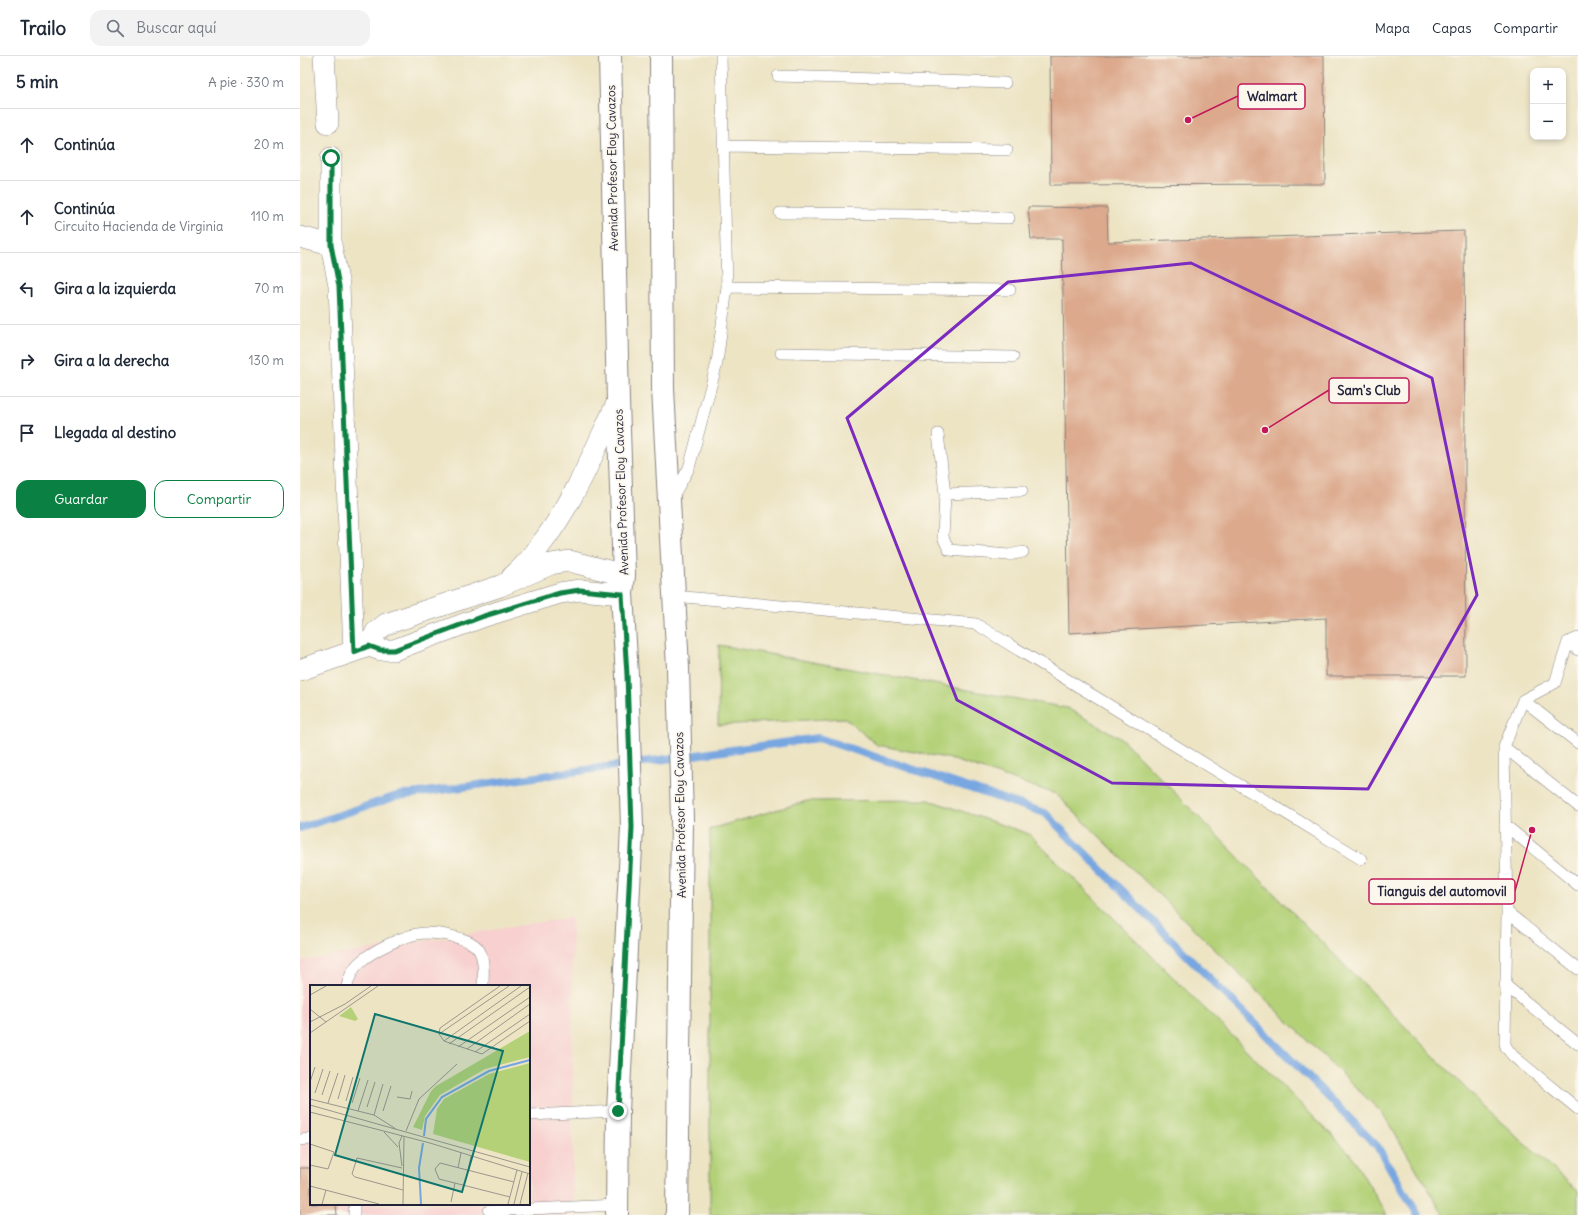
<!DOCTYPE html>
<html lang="es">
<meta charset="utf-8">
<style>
:root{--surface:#fff;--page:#f2f2f3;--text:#1f2937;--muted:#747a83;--line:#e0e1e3;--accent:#0b8043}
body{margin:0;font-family:Delius,sans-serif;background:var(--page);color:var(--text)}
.controls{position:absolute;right:12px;top:12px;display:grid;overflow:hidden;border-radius:8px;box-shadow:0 2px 6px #0003}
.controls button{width:36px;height:36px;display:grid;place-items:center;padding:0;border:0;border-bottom:1px solid var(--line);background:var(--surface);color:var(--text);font:20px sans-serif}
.stop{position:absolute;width:12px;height:12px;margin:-9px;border:3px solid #0b8043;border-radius:50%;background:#fff}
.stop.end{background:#0b8043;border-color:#fff;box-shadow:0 1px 4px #0008}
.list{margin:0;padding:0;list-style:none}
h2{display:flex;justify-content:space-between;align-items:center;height:52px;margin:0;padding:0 16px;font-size:17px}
h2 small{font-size:13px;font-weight:400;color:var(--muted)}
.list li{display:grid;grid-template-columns:26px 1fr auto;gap:12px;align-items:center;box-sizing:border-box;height:72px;padding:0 16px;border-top:1px solid var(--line)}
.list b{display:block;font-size:15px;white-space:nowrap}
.list p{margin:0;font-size:13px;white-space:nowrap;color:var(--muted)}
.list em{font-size:13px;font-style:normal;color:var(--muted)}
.actions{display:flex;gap:8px;padding:12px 16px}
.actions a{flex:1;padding:9px 0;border:1px solid var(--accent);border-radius:12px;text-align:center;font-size:14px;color:var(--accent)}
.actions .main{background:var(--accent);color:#fff}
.icon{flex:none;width:22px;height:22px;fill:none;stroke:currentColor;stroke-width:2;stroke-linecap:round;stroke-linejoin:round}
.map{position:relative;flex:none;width:1278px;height:1159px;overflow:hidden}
header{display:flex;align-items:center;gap:24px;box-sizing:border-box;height:56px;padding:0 20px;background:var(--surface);border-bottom:1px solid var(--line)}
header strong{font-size:19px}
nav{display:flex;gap:22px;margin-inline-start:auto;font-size:14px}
.search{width:280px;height:36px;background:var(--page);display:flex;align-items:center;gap:10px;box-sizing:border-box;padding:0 14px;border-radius:12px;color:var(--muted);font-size:15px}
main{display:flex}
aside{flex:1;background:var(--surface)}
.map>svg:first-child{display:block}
.built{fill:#f7d0cf;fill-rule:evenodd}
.green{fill:#b4d178;stroke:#6b7a5a}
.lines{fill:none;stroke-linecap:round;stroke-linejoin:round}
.stream{stroke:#77a6e0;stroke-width:8}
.building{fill:#dca98c}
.service-casing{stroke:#888380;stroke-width:12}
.minor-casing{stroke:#888380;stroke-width:22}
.secondary-casing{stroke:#888380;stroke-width:24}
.service{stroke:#fff;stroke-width:11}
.minor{stroke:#fff;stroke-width:21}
.secondary{stroke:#fff;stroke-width:22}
.route{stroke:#0b8043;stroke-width:5}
.marked{fill:none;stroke:#7b2cbf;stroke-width:3;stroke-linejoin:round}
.labels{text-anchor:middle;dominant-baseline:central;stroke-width:3.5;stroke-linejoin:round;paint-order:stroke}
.street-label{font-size:12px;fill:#22223b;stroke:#fbf7ec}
.inset-river{fill:none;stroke:#77a6e0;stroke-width:2}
.inset-road{fill:none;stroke:#9c968d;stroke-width:1}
.view{fill:#0f766e;fill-opacity:0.15;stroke:#0f766e;stroke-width:2}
.inset-edge{fill:none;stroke:#22223b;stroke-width:2}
.leader{fill:none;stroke:#c2185b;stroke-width:1.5}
.callout-dot{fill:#c2185b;stroke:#fbf7ec;stroke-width:1.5}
.callout{fill:#fbf7ec;stroke:#c2185b;stroke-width:1.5}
.callout-label{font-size:13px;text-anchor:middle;font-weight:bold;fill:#22223b}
</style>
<header>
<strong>Trailo</strong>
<div class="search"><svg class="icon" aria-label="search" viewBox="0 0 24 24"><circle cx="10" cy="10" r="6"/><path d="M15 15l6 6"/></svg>Buscar aquí</div>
<nav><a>Mapa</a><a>Capas</a><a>Compartir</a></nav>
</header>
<main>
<aside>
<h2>5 min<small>A pie · 330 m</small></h2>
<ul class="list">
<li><svg class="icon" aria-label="ahead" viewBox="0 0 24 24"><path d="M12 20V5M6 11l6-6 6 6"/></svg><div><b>Continúa</b></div><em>20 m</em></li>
<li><svg class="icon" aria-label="ahead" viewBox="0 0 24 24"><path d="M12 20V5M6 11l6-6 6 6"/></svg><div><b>Continúa</b><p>Circuito Hacienda de Virginia</p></div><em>110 m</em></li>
<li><svg class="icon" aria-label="left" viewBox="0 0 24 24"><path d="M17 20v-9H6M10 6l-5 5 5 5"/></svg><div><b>Gira a la izquierda</b></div><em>70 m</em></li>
<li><svg class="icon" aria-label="right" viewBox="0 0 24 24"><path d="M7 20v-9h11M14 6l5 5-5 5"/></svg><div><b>Gira a la derecha</b></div><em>130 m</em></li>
<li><svg class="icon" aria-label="arrive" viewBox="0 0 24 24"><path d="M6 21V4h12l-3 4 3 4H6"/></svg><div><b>Llegada al destino</b></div></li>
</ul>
<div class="actions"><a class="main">Guardar</a><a>Compartir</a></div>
</aside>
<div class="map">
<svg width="1278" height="1159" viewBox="0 0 1278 1159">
<rect width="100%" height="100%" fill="#fbf7ec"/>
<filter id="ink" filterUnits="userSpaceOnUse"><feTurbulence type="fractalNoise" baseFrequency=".025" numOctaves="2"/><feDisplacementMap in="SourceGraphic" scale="8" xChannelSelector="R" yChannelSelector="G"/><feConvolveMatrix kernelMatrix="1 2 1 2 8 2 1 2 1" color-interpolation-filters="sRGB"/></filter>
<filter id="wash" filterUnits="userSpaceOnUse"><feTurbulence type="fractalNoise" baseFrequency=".012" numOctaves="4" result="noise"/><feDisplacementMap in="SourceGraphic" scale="16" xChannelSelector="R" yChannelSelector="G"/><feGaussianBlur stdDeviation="0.9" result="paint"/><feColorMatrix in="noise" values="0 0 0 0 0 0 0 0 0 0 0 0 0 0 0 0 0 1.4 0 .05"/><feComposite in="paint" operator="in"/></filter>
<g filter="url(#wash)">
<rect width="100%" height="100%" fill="#ede4c4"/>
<path class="built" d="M 272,861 L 273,1159 L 0,1159 L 0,905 ZM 11,930 L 229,930 L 229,1148 L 11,1148 Z"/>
<path class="green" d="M 419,589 L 767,652 L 822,683 L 1184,1051 L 1278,1135 L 1278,1159 L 1144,1159 L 1083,1058 L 756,738 L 651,703 L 577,689 L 545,662 L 418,669 Z
M 629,744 L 729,778 L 1049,1096 L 1087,1159 L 410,1159 L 410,773 L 507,745 Z"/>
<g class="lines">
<path class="stream" d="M 0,772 L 97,740 L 518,682 L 745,757 L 1077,1090 L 1118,1159"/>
</g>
<g id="blocks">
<path class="building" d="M 750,0 L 1024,0 L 1025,128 L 751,129 Z
M 728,151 L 807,152 L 808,186 L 1164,175 L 1166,620 L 1026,620 L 1026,562 L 769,577 L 762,183 L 731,183 Z
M 0,1112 L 11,1112 L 11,1148 L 36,1148 L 37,1159 L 0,1159 Z"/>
</g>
</g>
<g filter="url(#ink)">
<use href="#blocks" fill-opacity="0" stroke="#888380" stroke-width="1"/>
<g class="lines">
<g class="service-casing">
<path id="service" d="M 478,20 L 705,27
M 423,90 L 707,94
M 480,157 L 608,158 L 709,162
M 427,231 L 710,234
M 481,297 L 713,301
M 638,378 L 645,438 L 643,481 L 649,494 L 709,499 L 723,496
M 645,438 L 722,435
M 372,442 L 389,412 L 417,307 L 427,231 L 421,0
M 374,540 L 676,568 L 1061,803
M 1278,582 L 1268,586 L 1255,627 L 1223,644 L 1204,691 L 1207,856 L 1205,987 L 1206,991 L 1213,1000 L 1278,1053
M 1268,586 L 1278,594
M 1223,644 L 1278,687
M 1204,691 L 1278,750
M 1205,769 L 1278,829
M 1207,856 L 1278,913
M 1205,929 L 1278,988
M 47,930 C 49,922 52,914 58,908 C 71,895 106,878 124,877 C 134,877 145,878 155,881 C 163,883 174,886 179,894 C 185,904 183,918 183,930
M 229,1059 L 318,1055
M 0,1084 L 11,1083
M 54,1148 L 54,1159
M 189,1155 L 317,1149"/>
</g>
<g class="minor-casing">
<path id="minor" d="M 24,0 L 28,67
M 31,102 L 31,189
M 0,181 L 31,189 L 39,230 L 54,595
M 212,521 C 224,511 233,500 242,487 C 275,444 295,393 318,345
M 69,590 L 76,576 L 86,568 L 200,530 L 251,508 L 269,505 L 324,519
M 0,614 L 69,590 L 80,594 L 94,594 L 185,560 L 260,537 L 280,534 L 322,538"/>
</g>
<g class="secondary-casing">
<path id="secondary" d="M 310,0 L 318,345 L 324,519 L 322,538 L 327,619 L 332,771 L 318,1055 L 317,1159
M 361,0 L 363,333 L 378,612 L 382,764 L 377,1159"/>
</g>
<use href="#service" class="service"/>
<use href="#minor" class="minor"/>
<use href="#secondary" class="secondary"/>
</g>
</g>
<g class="lines" filter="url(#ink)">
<path class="route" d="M 31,102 L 31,189 L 39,230 L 54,596 L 69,590 L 80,594 L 94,594 L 184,560 L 260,537 L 280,534 L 322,538 L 327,619 L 332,771 L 318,1055"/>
</g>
<path class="marked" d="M 891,207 L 1132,322 L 1177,539 L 1068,733 L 812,727 L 657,644 L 547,362 L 708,226 Z"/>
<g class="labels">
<g class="street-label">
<text transform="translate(312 112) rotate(-91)">Avenida Profesor Eloy Cavazos</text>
<text transform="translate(321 436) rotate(-92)">Avenida Profesor Eloy Cavazos</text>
<text transform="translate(380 759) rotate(-91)">Avenida Profesor Eloy Cavazos</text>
</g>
</g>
<g transform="translate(10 929)">
<rect width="220" height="220" fill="#ede4c4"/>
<path d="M 41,22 L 48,34 L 45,36 L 29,31 ZM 220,46 L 220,72 L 175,84 L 130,110 L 115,131 L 112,145 L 103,142 L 121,106 L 126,101 ZM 220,78 L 220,177 L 123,149 L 127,124 L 134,114 L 179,89 Z" fill="#b4d178"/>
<path class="inset-river" d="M 114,151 L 116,134 L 132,112 L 179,86 L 220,75M 111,219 L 109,183 L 113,158"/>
<path class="inset-road" d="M 190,1 L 130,43 L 129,49 L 134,56 L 172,69 L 220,36M 0,10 L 16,1M 0,24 L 16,37M 0,37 L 35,19 L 61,1M 0,48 L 68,1M 129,49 L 199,1M 134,56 L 211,1M 139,59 L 220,2M 148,62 L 220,12M 157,64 L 220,19M 165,67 L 220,29M 0,97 L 5,82M 5,108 L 13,84M 12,110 L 20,86M 87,112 L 100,114 L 102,106M 0,114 L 64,130 L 86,144M 28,114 L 35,90M 36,116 L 43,92M 18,118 L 28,88M 42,118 L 50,93M 0,120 L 220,182M 57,122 L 65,97M 48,126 L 58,95M 73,126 L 81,101M 0,127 L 120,158 L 220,189M 64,130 L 73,99M 96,146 L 109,114 L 147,79M 74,147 L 88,162M 0,159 L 24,167 L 18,184 L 0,180M 92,181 L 89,158 L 92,151M 92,183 L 47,173 L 42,189 L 45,192 L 93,205M 148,183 L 151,168M 158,186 L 161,171M 0,201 L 69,219M 200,212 L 129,194 L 125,184 L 130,178 L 204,197M 141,217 L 145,198M 12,219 L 16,205M 93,219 L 94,151M 198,219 L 207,185M 204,219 L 212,187M 210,219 L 218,188"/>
<path class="view" d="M 65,29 L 193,66 L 152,207 L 25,170 Z"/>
<rect width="220" height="220" class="inset-edge"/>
</g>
<path class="leader" d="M888 64L938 40M965 374L1029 334M1232 774L1215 835"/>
<g class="callout-dot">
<circle cx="888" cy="64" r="4"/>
<circle cx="965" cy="374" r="4"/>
<circle cx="1232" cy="774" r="4"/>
</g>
<g class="callout">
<rect x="938" y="28" width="67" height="25" rx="4"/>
<rect x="1029" y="322" width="80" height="25" rx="4"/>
<rect x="1069" y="823" width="146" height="25" rx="4"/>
</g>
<g class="callout-label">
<text x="972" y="45">Walmart</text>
<text x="1069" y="339">Sam's Club</text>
<text x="1142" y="840">Tianguis del automovil</text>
</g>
</svg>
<div class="controls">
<button>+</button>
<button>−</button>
</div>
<div class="stop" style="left:31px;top:102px"></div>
<div class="stop end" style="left:318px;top:1055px"></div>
</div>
</main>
